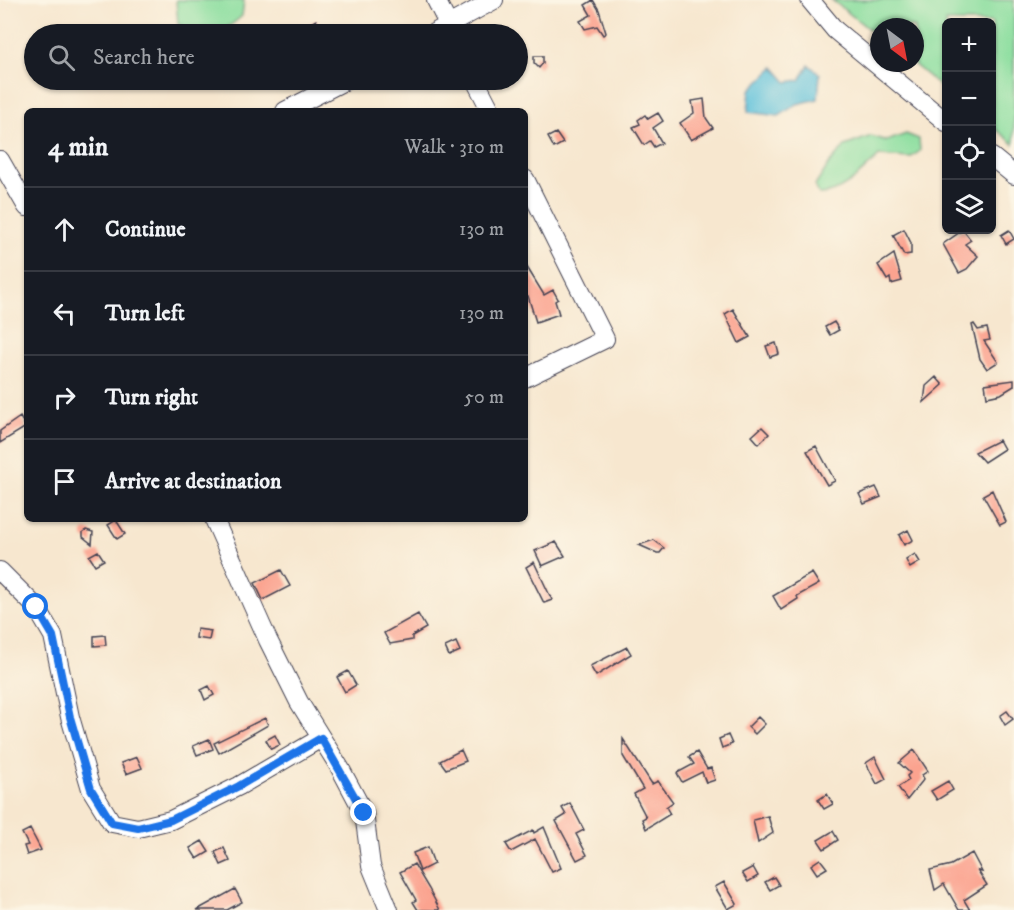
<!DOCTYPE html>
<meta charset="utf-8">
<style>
:root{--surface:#171b24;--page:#242831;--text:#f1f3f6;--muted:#9ea1a6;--line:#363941}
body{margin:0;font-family:"IM FELL DW Pica",serif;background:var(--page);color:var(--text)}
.controls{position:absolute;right:18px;top:18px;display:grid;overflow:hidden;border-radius:9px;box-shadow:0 2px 4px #0004}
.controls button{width:54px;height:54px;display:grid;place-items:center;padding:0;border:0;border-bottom:2px solid var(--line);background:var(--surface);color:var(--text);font:30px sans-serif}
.compass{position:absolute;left:870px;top:18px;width:54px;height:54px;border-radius:50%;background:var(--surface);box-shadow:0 2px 4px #0004;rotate:148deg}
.stop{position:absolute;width:18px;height:18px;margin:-14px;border:4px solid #1a73e8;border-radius:50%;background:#fff}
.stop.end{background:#1a73e8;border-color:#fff;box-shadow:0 2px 6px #0008}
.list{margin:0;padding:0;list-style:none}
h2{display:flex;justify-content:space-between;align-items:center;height:78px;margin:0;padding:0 24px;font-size:26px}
h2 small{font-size:20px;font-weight:400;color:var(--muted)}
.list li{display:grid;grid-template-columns:39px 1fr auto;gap:18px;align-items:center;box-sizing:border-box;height:84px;padding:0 24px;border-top:2px solid var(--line)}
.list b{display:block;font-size:22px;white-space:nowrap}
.list em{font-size:20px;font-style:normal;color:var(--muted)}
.icon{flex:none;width:33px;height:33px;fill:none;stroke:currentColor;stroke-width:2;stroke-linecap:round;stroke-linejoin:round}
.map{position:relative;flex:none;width:1014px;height:910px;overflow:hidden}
.search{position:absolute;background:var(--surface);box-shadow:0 2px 4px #0004;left:24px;top:24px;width:504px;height:66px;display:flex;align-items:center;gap:15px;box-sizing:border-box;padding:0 21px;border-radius:33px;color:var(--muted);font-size:22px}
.panel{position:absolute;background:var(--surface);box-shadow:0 2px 4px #0004;left:24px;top:108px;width:504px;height:414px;border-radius:9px}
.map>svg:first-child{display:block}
.green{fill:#8bde9f;stroke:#56806d;stroke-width:1.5}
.water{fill:#5dc1db;stroke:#40728b;stroke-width:1.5}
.building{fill:#fba38f}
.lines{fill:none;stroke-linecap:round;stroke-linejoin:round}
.minor-casing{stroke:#424051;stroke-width:20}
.minor{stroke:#fff;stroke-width:18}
.route{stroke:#1a73e8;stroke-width:8}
</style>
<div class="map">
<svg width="1014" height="910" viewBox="0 0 1014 910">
<rect width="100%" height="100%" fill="#fcf5e5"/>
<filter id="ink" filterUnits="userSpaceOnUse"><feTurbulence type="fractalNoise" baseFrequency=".0167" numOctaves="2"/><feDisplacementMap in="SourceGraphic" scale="12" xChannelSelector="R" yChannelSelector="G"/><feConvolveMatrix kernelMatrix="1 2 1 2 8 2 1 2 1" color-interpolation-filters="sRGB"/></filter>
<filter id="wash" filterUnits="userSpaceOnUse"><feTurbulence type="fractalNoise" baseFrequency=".008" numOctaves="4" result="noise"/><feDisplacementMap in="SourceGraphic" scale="24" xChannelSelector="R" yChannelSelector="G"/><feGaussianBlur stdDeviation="1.35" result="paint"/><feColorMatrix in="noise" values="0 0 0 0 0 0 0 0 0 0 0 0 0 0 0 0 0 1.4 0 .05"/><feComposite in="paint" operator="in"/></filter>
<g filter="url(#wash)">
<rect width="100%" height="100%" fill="#f7e7cf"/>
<path class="green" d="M 176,0 L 244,0 L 242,16 C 218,37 206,39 178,24 Z
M 832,0 L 1014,0 L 1014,144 L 992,126 L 992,22 L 946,22 L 946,91 L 912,63 L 915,63 L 915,27 L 879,27 L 879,37 Z
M 906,134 L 919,139 L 920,151 L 910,158 L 879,156 C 863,171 842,195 819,194 L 815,186 L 829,164 L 845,146 L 871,136 L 887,141 Z"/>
<path class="water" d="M 809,65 L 820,74 L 818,99 L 797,104 L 779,116 L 748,112 L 750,90 L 774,67 L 787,82 L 800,80 Z"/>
<g id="blocks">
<path class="building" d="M 593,0 L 599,10 L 606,33 L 603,35 L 597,26 L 585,29 L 580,21 L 591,15 L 585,5 Z
M 316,20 L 321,29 L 311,34 L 292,34 Z
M 534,56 L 543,56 L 543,63 L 539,68 L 534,63 Z
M 704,99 L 706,118 L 713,128 L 691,140 L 680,123 L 694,113 L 692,101 Z
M 658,113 L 663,121 L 653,128 L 662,143 L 654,147 L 650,141 L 644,145 L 633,127 L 640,124 L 638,120 L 645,115 L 648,119 Z
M 556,133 L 563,143 L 554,148 L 548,137 Z
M 904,229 L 911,243 L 911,254 L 904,255 L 893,235 Z
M 963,230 L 971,240 L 965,244 L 978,256 L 967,269 L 959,273 L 943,244 Z
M 1009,230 L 1014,239 L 1006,244 L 1001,235 Z
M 894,254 L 902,281 L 891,284 L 890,278 L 887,280 L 878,265 Z
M 525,264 L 544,295 L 553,290 L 558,299 L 555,301 L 559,314 L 536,322 L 528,296 L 525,298 Z
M 733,309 L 750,337 L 739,343 L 725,314 Z
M 834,322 L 839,330 L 830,335 L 825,327 Z
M 974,324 L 978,330 L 987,328 L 990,340 L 984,341 L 998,362 L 987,369 L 980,359 L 972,325 Z
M 776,343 L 779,354 L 770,357 L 766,346 Z
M 936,377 L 943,385 L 924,402 L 926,386 Z
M 1014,380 L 1014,386 L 1001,394 L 987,397 L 985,384 Z
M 20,417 L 26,427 L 0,443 L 0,431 Z
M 762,427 L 769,434 L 759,444 L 752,436 Z
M 999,440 L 1004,449 L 984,462 L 975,452 Z
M 816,446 L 835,481 L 827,485 L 807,451 Z
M 876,487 L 881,497 L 864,504 L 859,494 Z
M 992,490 L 1006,522 L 1000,525 L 983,495 Z
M 116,520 L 125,534 L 117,539 L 108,525 Z
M 86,530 L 93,532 L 92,544 L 83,537 L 83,532 Z
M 908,530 L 913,540 L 904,545 L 899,535 Z
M 654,540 L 664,548 L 660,553 L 657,553 L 639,545 Z
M 556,542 L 565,556 L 542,566 L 535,551 Z
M 98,551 L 104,560 L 95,565 L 89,556 Z
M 915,554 L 920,562 L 910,568 L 906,560 Z
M 534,562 L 552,600 L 544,603 L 526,567 Z
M 281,570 L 290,586 L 263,600 L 255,583 Z
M 812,573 L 819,584 L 797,596 L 798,599 L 781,610 L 773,596 Z
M 418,614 L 426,628 L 412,636 L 412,640 L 390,644 L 384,633 Z
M 197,629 L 211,631 L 209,640 L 196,638 Z
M 105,635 L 106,645 L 94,646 L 94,636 Z
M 456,642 L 460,651 L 449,656 L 445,647 Z
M 627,647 L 631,654 L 596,676 L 590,666 Z
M 348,671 L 356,685 L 345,692 L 337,677 Z
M 209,686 L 214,695 L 205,700 L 201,690 Z
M 1007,711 L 1013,719 L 1005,725 L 1000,716 Z
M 758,717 L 765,724 L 755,734 L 748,727 Z
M 265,718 L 268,725 L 219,753 L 214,743 Z
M 275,735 L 280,745 L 271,749 L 266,740 Z
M 728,735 L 732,744 L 722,748 L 719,739 Z
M 209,739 L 213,749 L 197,755 L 193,746 Z
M 623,739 L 652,784 L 658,781 L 673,802 L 666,807 L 670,814 L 646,829 L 642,819 L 646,817 L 634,794 L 643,789 L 623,756 Z
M 461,750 L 466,761 L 446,769 L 440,761 Z
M 914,750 L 928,771 L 922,775 L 924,779 L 907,800 L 898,787 L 909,780 L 907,776 L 910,773 L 899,763 Z
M 697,752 L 707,769 L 711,768 L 715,780 L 706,783 L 702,772 L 682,782 L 677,773 L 694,764 L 689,757 Z
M 137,757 L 142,768 L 126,774 L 121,763 Z
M 875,757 L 886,779 L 877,784 L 866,763 Z
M 948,781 L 953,790 L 937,800 L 931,791 Z
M 827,794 L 833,804 L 824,809 L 818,800 Z
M 570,803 L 584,830 L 576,834 L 587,855 L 577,860 L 556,821 L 566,815 L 562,808 Z
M 768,816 L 773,833 L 758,843 L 753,820 Z
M 544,827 L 561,868 L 552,872 L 535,839 L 511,852 L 506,844 L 533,830 L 534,833 Z
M 30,829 L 41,850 L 27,855 L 24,846 L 28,845 L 22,833 Z
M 833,831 L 838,840 L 824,849 L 818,840 Z
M 202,841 L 209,852 L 197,859 L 190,848 Z
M 428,847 L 434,864 L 420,871 L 413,853 Z
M 224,848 L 230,861 L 221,865 L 215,852 Z
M 972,853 L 982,872 L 978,871 L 987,885 L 964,900 L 970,910 L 959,910 L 944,884 L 935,890 L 930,870 L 951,865 Z
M 820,859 L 827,868 L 817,874 L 811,865 Z
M 414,864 L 429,889 L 440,910 L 418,910 L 413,902 L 416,900 L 400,872 Z
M 753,867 L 758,876 L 748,882 L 742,873 Z
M 774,877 L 779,885 L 770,890 L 765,882 Z
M 724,882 L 737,904 L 728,909 L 715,887 Z
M 235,889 L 242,902 L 227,910 L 197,910 Z"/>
</g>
</g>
<g filter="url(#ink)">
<use href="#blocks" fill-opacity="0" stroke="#424051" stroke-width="1.5"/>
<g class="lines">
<g class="minor-casing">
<path id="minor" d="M 436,0 L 453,34
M 810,0 L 835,30 L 946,122
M 432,34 L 494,0
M 475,80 L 491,111
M 285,111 L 346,80
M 992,157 L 1014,175
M 0,160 L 27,207
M 525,179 L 605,339 L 525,378
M 214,519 L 268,640 L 299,702 L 340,768 L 364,813 L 371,866 L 389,910
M 0,571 L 36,607 L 53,636 L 70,717 L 91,789 L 112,823 L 138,828 L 171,820 L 239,786 L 321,738"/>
</g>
<use href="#minor" class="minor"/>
</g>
</g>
<g class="lines" filter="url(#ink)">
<path class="route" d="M 36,607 L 53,636 L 70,717 L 91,789 L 112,823 L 138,828 L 171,820 L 239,786 L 321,738 L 364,813"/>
</g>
</svg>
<div class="controls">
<button>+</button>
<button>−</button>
<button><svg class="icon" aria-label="locate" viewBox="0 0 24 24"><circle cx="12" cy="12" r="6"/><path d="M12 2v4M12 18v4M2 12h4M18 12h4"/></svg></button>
<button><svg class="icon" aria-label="layers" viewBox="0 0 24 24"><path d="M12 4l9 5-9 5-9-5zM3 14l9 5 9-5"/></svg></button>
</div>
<svg class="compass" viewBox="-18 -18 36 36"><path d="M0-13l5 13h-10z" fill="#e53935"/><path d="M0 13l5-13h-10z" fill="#9ea1a6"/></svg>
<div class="stop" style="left:36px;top:607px"></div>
<div class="stop end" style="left:364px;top:813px"></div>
<div class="search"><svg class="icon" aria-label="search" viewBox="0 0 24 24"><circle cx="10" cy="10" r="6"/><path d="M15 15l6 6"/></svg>Search here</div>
<section class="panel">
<h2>4 min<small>Walk · 310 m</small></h2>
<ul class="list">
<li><svg class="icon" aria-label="ahead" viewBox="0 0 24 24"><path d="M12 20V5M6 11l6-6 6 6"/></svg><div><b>Continue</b></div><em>130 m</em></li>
<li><svg class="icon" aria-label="left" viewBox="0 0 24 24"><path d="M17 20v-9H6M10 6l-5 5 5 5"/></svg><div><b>Turn left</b></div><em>130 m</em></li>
<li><svg class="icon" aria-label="right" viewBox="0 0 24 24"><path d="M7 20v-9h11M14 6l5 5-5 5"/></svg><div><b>Turn right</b></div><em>50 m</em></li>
<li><svg class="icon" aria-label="arrive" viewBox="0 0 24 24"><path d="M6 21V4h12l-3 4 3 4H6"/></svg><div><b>Arrive at destination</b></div></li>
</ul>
</section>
</div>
